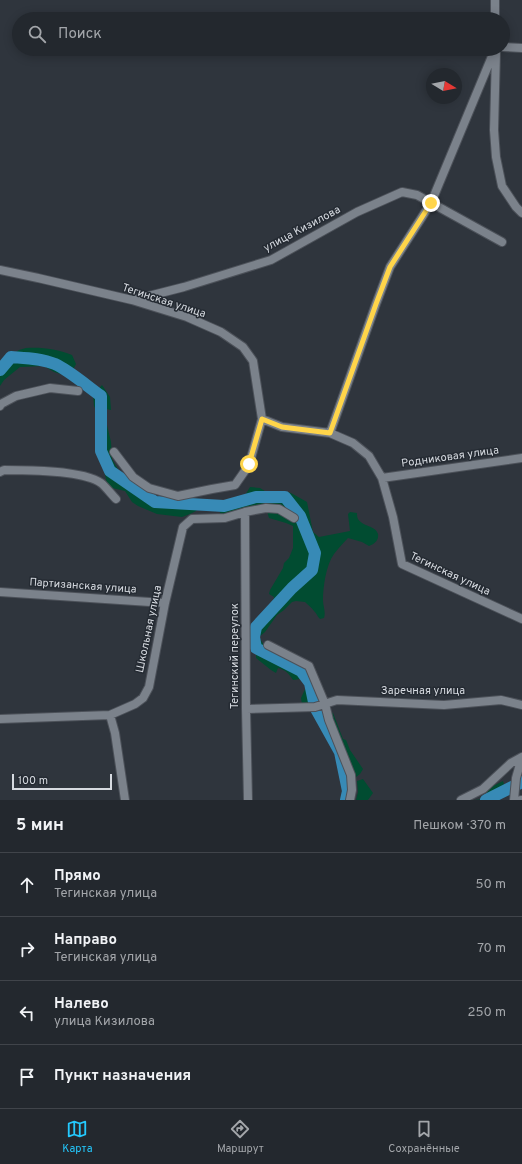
<!DOCTYPE html>
<html lang="ru">
<meta charset="utf-8">
<style>
:root{--surface:#23282e;--page:#2f343a;--text:#f1f3f6;--muted:#a3a6aa;--line:#40444a;--accent:#24c9fe}
body{margin:0;font-family:Overpass,sans-serif;background:var(--page);color:var(--text)}
.compass{position:absolute;left:426px;top:68px;width:36px;height:36px;border-radius:50%;background:var(--surface);box-shadow:0 2px 10px #0003;rotate:100deg}
.scale{position:absolute;left:12px;bottom:10px;width:100px;box-sizing:border-box;padding-left:4px;border:2px solid #d6dae0;border-top:0;font-size:11px;line-height:14px;white-space:nowrap;color:#d6dae0;-webkit-text-stroke:3px #252b33;paint-order:stroke}
.stop{position:absolute;width:12px;height:12px;margin:-9px;border:3px solid #ffd54a;border-radius:50%;background:#fff}
.stop.end{background:#ffd54a;border-color:#fff;box-shadow:0 1px 4px #0008}
.list{margin:0;padding:0;list-style:none}
h2{display:flex;justify-content:space-between;align-items:center;height:52px;margin:0;padding:0 16px;font-size:17px}
h2 small{font-size:13px;font-weight:400;color:var(--muted)}
.list li{display:grid;grid-template-columns:26px 1fr auto;gap:12px;align-items:center;box-sizing:border-box;height:64px;padding:0 16px;border-top:1px solid var(--line)}
.list b{display:block;font-size:15px;white-space:nowrap}
.list p{margin:0;font-size:13px;white-space:nowrap;color:var(--muted)}
.list em{font-size:13px;font-style:normal;color:var(--muted)}
.icon{flex:none;width:22px;height:22px;fill:none;stroke:currentColor;stroke-width:2;stroke-linecap:round;stroke-linejoin:round}
.map{position:relative;flex:none;width:522px;height:800px;overflow:hidden}
.search{position:absolute;background:var(--surface);box-shadow:0 2px 10px #0003;left:12px;right:12px;top:12px;height:44px;display:flex;align-items:center;gap:10px;box-sizing:border-box;padding:0 14px;border-radius:22px;color:var(--muted);font-size:15px}
.sheet{height:308px;background:var(--surface)}
nav{display:flex;justify-content:space-around;align-items:center;box-sizing:border-box;height:56px;border-top:1px solid var(--line);background:var(--surface);font-size:11px;color:var(--muted)}
nav a{display:grid;justify-items:center;gap:2px}
nav .on{color:var(--accent)}
.map>svg:first-child{display:block}
.green{fill:#014c31}
.lines{fill:none;stroke-linecap:round;stroke-linejoin:round}
.river{stroke:#378ab6;stroke-width:12}
.minor-casing{stroke:#4c5159;stroke-width:10}
.minor{stroke:#7b828b;stroke-width:8}
.route{stroke:#ffd54a;stroke-width:5}
.labels{text-anchor:middle;dominant-baseline:central;stroke-width:3;stroke-linejoin:round;paint-order:stroke}
.street-label{font-size:11px;fill:#d6dae0;stroke:#252b33}
</style>
<div class="map">
<svg width="522" height="800" viewBox="0 0 522 800">
<rect width="100%" height="100%" fill="#2f353d"/>
<path class="green" d="M 26,348 C 42,347 57,349 72,355 L 76,364 L 73,370 L 67,376 L 54,372 L 44,366 L 20,367 L 4,380 L 0,386 L 0,364 L 7,356 L 13,354 L 19,350 Z
M 102,385 L 110,397 L 111,410 L 106,409 L 104,418 L 106,421 L 111,442 L 112,459 L 119,471 L 128,480 L 148,494 L 160,499 L 188,502 L 199,499 L 202,503 L 196,511 L 190,514 L 182,517 L 157,514 L 138,506 L 132,502 L 125,491 L 108,487 L 103,467 L 101,451 L 101,421 L 94,406 L 93,395 Z
M 250,487 L 260,488 L 268,493 L 278,494 L 287,492 L 291,493 L 307,502 L 313,532 L 319,537 L 350,531 L 348,514 L 350,512 L 357,513 C 357,515 357,517 358,519 C 363,527 375,525 378,534 C 379,541 374,544 369,546 L 362,542 L 348,538 C 343,543 338,549 334,554 C 326,565 323,587 323,600 C 323,606 326,612 324,618 L 320,619 C 317,616 317,614 314,611 C 312,608 308,605 305,602 L 296,601 L 292,602 L 284,610 L 277,615 L 265,632 L 259,637 C 264,646 269,652 279,657 C 288,662 303,662 309,672 C 312,677 312,682 314,687 C 315,693 319,696 319,702 L 302,704 L 301,698 L 306,687 L 306,682 L 300,679 L 293,680 C 289,674 286,670 278,668 L 276,673 L 271,670 L 256,658 L 256,640 L 259,637 L 252,631 L 252,626 L 259,621 L 273,604 L 274,597 L 269,594 L 270,590 L 283,568 L 284,563 L 289,558 L 293,548 L 293,526 L 286,523 L 269,518 L 266,508 L 221,516 L 219,509 L 227,502 L 244,497 Z
M 322,708 L 333,713 L 343,739 L 346,740 L 350,750 L 363,769 L 360,774 L 356,777 L 351,775 L 333,735 L 324,728 L 316,713 Z
M 363,779 L 373,793 L 368,800 L 356,800 L 358,792 L 357,781 Z
M 503,781 L 507,794 L 497,798 L 495,800 L 474,800 L 484,799 L 489,788 Z"/>
<g class="lines">
<path class="river" d="M 0,370 L 11,357 C 25,358 41,358 55,364 C 70,371 87,386 101,396 L 101,451 L 110,471 L 155,502 L 224,506 L 256,497 L 285,497 L 300,516 L 315,553 L 312,570 L 292,588 L 256,627 L 254,637 L 256,648 L 301,671 L 310,683 L 315,707 L 340,752 L 348,791 L 346,800
M 486,800 L 522,782"/>
<g class="minor-casing">
<path id="minor" d="M 495,0 L 495,19
M 503,47 L 522,48
M 496,52 L 494,130 L 496,157 L 502,186 L 516,207 L 522,213
M 0,270 L 38,278 L 132,300 L 187,317 L 221,332 L 243,347 L 253,361 L 262,419 L 282,427 L 330,433 L 353,443 L 369,456 L 382,478 L 393,517 L 402,564 L 522,619
M 133,300 L 184,287 L 271,260 L 357,212 L 402,192 L 417,195 L 502,242
M 0,406 L 1,404 L 16,396 L 50,388 L 78,391
M 330,433 L 376,304 L 390,267 L 431,203 L 495,49
M 114,452 L 133,477 L 149,488 L 178,496 L 212,489 L 235,485 L 249,465 L 262,419
M 0,472 L 4,470 C 27,470 83,470 101,483 C 106,487 111,494 116,499
M 382,478 L 522,458
M 245,512 L 246,709 L 248,800
M 0,592 L 165,603
M 268,645 L 309,666 L 325,704 L 329,720 L 351,775 L 352,790 L 350,800
M 246,709 L 315,707 L 337,700 L 444,705 L 501,700 L 522,705
M 0,719 L 110,715
M 125,800 L 115,733 L 110,715 L 135,704 L 143,698 L 149,687 L 165,603 L 183,527 L 192,519 L 225,518 L 245,512 L 266,508 L 279,509 L 294,518
M 461,800 L 483,789 L 511,763 L 522,757
M 514,800 L 516,778 L 522,757
M 521,800 L 522,800"/>
</g>
<use href="#minor" class="minor"/>
</g>
<g class="lines">
<path class="route" d="M 249,464 L 262,419 L 282,427 L 330,433 L 376,304 L 390,267 L 431,203"/>
</g>
<g class="labels">
<g class="street-label">
<text transform="translate(302 229) rotate(-28)">улица Кизилова</text>
<text transform="translate(164 301) rotate(18)">Тегинская улица</text>
<text transform="translate(450 457) rotate(-8)">Родниковая улица</text>
<text transform="translate(450 574) rotate(25)">Тегинская улица</text>
<text transform="translate(83 586) rotate(4)">Партизанская улица</text>
<text transform="translate(149 629) rotate(-78)">Школьная улица</text>
<text transform="translate(235 656) rotate(-90)">Тегинский переулок</text>
<text x="423" y="691">Заречная улица</text>
</g>
</g>
</svg>
<svg class="compass" viewBox="-18 -18 36 36"><path d="M0-13l5 13h-10z" fill="#e53935"/><path d="M0 13l5-13h-10z" fill="#a3a6aa"/></svg>
<div class="scale">100 m</div>
<div class="stop" style="left:249px;top:464px"></div>
<div class="stop end" style="left:431px;top:203px"></div>
<div class="search"><svg class="icon" aria-label="search" viewBox="0 0 24 24"><circle cx="10" cy="10" r="6"/><path d="M15 15l6 6"/></svg>Поиск</div>
</div>
<section class="sheet">
<h2>5 мин<small>Пешком · 370 m</small></h2>
<ul class="list">
<li><svg class="icon" aria-label="ahead" viewBox="0 0 24 24"><path d="M12 20V5M6 11l6-6 6 6"/></svg><div><b>Прямо</b><p>Тегинская улица</p></div><em>50 m</em></li>
<li><svg class="icon" aria-label="right" viewBox="0 0 24 24"><path d="M7 20v-9h11M14 6l5 5-5 5"/></svg><div><b>Направо</b><p>Тегинская улица</p></div><em>70 m</em></li>
<li><svg class="icon" aria-label="left" viewBox="0 0 24 24"><path d="M17 20v-9H6M10 6l-5 5 5 5"/></svg><div><b>Налево</b><p>улица Кизилова</p></div><em>250 m</em></li>
<li><svg class="icon" aria-label="arrive" viewBox="0 0 24 24"><path d="M6 21V4h12l-3 4 3 4H6"/></svg><div><b>Пункт назначения</b></div></li>
</ul>
</section>
<nav>
<a class="on"><svg class="icon" aria-label="map" viewBox="0 0 24 24"><path d="M3 6l6-2 6 2 6-2v14l-6 2-6-2-6 2zM9 4v14M15 6v14"/></svg>Карта</a>
<a><svg class="icon" aria-label="directions" viewBox="0 0 24 24"><path d="M12 3l9 9-9 9-9-9zM9 14v-3h6M13 9l2 2-2 2"/></svg>Маршрут</a>
<a><svg class="icon" aria-label="saved" viewBox="0 0 24 24"><path d="M7 4h10v16l-5-4-5 4z"/></svg>Сохранённые</a>
</nav>
